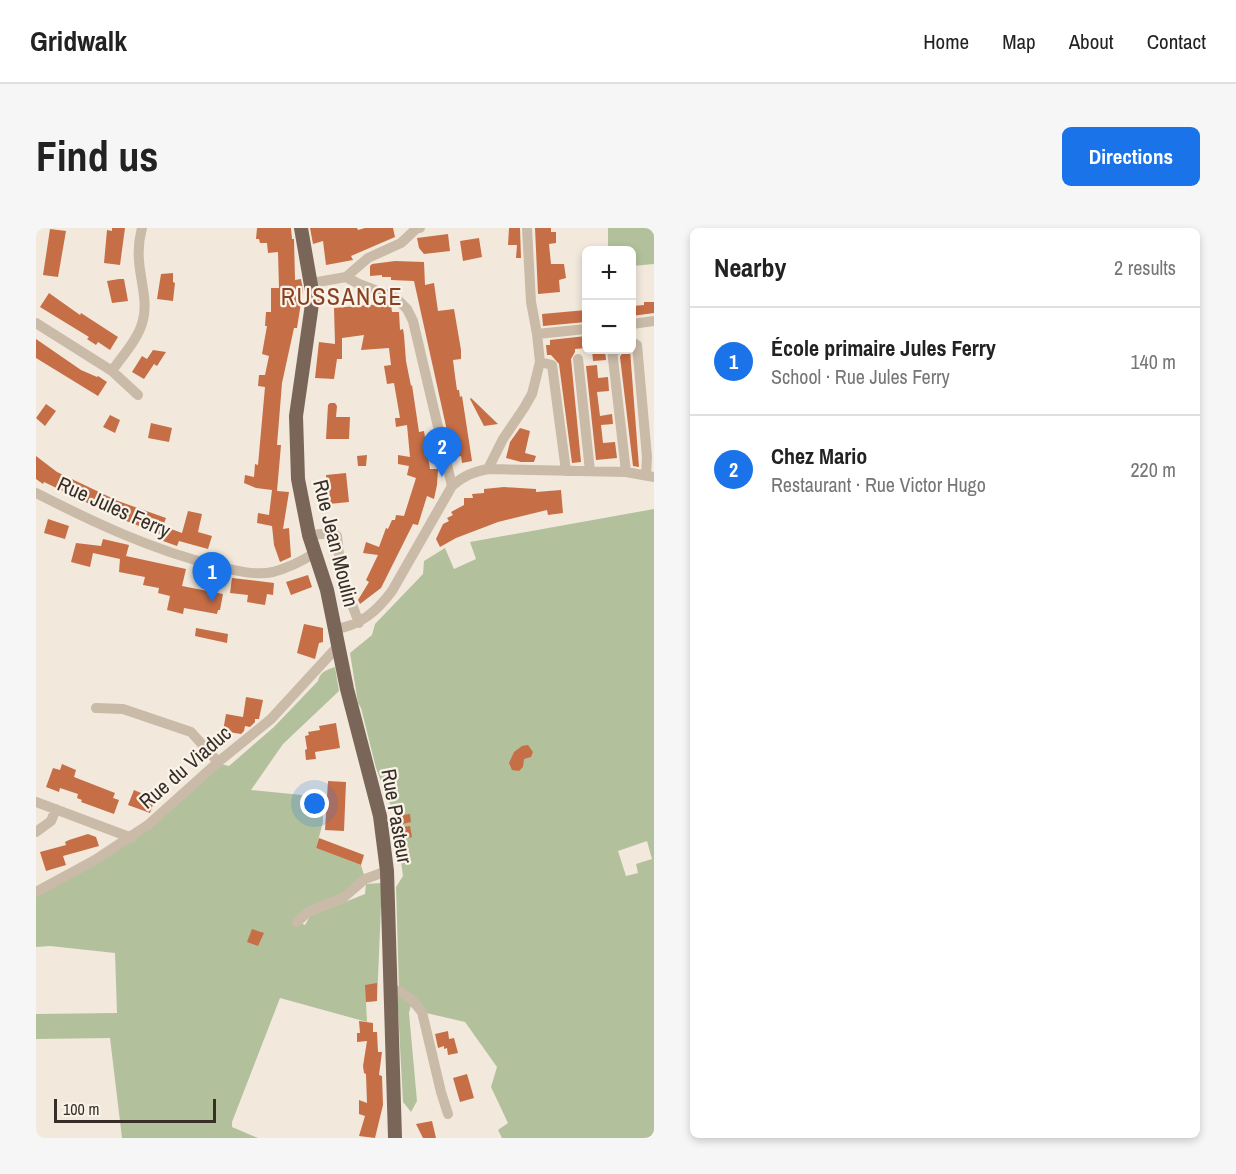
<!DOCTYPE html>
<meta charset="utf-8">
<style>
:root{--surface:#fff;--page:#f6f6f6;--text:#222;--muted:#767676;--line:#e0e0e0;--accent:#1a73e8}
body{margin:0;font-family:"Archivo Narrow",sans-serif;background:var(--page);color:var(--text)}
.controls{position:absolute;right:18px;top:18px;display:grid;overflow:hidden;border-radius:9px;box-shadow:0 3px 9px #0003}
.controls button{width:54px;height:54px;display:grid;place-items:center;padding:0;border:0;border-bottom:2px solid var(--line);background:var(--surface);color:var(--text);font:30px sans-serif}
.scale{position:absolute;left:18px;bottom:15px;width:162px;box-sizing:border-box;padding-left:6px;border:3px solid #372e28;border-top:0;font-size:16px;line-height:21px;white-space:nowrap;color:#372e28;-webkit-text-stroke:4px #faf3e9;paint-order:stroke}
.you{position:absolute;left:279px;top:576px;width:21px;height:21px;margin:-15px;border:4px solid #fff;border-radius:50%;background:#1a73e8;box-shadow:0 0 0 9px #1a73e833}
.badge{display:grid;place-items:center;width:39px;height:39px;border-radius:50%;background:var(--accent);color:#fff;font-size:20px;font-weight:700}
.pin{position:absolute;translate:-50% -50px;filter:drop-shadow(0 2px 3px #0008)}
.pin::after{content:'';position:absolute;top:32px;width:21px;height:18px;background:inherit;clip-path:polygon(0 0,100% 0,50% 100%)}
.list{margin:0;padding:0;list-style:none}
h2{display:flex;justify-content:space-between;align-items:center;height:78px;margin:0;padding:0 24px;font-size:26px}
h2 small{font-size:20px;font-weight:400;color:var(--muted)}
.list li{display:grid;grid-template-columns:39px 1fr auto;gap:18px;align-items:center;box-sizing:border-box;height:108px;padding:0 24px;border-top:2px solid var(--line)}
.list b{display:block;font-size:22px;white-space:nowrap}
.list p{margin:0;font-size:20px;white-space:nowrap;color:var(--muted)}
.list em{font-size:20px;font-style:normal;color:var(--muted)}
.map{position:relative;flex:none;width:618px;height:910px;overflow:hidden;border-radius:9px}
header{display:flex;align-items:center;gap:36px;box-sizing:border-box;height:84px;padding:0 30px;background:var(--surface);border-bottom:2px solid var(--line)}
header strong{font-size:28px}
nav{display:flex;gap:33px;margin-inline-start:auto;font-size:21px}
.intro{display:flex;align-items:center;justify-content:space-between;box-sizing:border-box;height:144px;padding:0 36px}
h1{margin:0;font-size:42px}
.button{padding:15px 27px;border-radius:9px;background:var(--accent);color:#fff;font-size:21px;font-weight:700}
main{display:flex;gap:36px;padding:0 36px}
aside{flex:1;background:var(--surface);border-radius:9px;box-shadow:0 3px 9px #0003}
.map>svg:first-child{display:block}
.green{fill:#b2c19c;fill-rule:evenodd}
.building{fill:#c66e46}
.lines{fill:none;stroke-linecap:round;stroke-linejoin:round}
.minor{stroke:#cabaa8;stroke-width:10}
.major{stroke:#796659;stroke-width:14}
.labels{text-anchor:middle;dominant-baseline:central;stroke-width:4.5;stroke-linejoin:round;paint-order:stroke}
.street-label{font-size:21px;fill:#372e28;stroke:#faf3e9}
.quarter-label{font-size:24px;letter-spacing:1.5px;fill:#874021;stroke:#faf3e9}
</style>
<header>
<strong>Gridwalk</strong>
<nav><a>Home</a><a>Map</a><a>About</a><a>Contact</a></nav>
</header>
<div class="intro"><h1>Find us</h1><a class="button">Directions</a></div>
<main>
<div class="map">
<svg width="618" height="910" viewBox="0 0 618 910">
<rect width="100%" height="100%" fill="#f2e9dc"/>
<path class="green" d="M 572,0 L 618,0 L 618,36 L 596,38 L 596,22 L 572,22 Z
M 618,281 L 618,910 L 466,910 L 462,902 L 472,895 L 455,859 L 461,839 L 429,794 L 386,784 L 376,773 L 373,785 L 381,873 L 375,884 L 367,874 L 361,762 L 363,762 L 360,659 L 367,648 L 359,589 L 340,540 L 325,480 L 322,475 L 314,425 L 336,407 L 339,396 L 387,346 L 388,333 L 409,320 L 418,341 L 440,331 L 434,314 ZM 611,613 L 616,631 L 600,636 L 602,645 L 590,648 L 582,623 Z
M 299,439 L 303,463 L 247,516 L 215,562 L 286,569 L 287,594 L 280,620 L 325,637 L 328,647 L 307,670 L 272,684 L 262,694 L 269,697 L 274,688 L 329,666 L 330,656 L 346,655 L 341,773 L 330,774 L 331,794 L 244,770 L 196,894 L 196,899 L 222,910 L 86,910 L 74,810 L 0,811 L 0,786 L 81,785 L 79,725 L 14,718 L 0,719 L 0,664 C 38,644 78,625 112,598 C 136,578 158,556 181,535 L 193,538 L 238,499 L 282,453 C 284,444 290,442 299,439 Z"/>
<path class="building" d="M 76,0 L 89,0 L 84,37 L 68,35 L 71,2 L 76,3 Z
M 221,0 L 255,0 L 256,11 L 258,11 L 259,52 L 265,51 L 267,62 L 261,100 L 258,100 L 246,155 L 241,217 L 245,217 L 241,263 L 253,264 L 247,301 L 253,300 L 255,329 L 244,334 L 238,317 L 236,298 L 221,295 L 222,285 L 233,287 L 236,262 L 220,260 L 208,255 L 209,247 L 218,249 L 219,236 L 222,237 L 229,159 L 222,158 L 223,147 L 229,147 L 233,128 L 226,126 L 231,98 L 229,98 L 230,84 L 235,84 L 235,60 L 243,60 L 242,24 L 232,25 L 231,15 L 224,15 L 223,11 L 220,11 Z
M 274,0 L 321,0 L 322,2 L 329,0 L 357,0 L 359,9 L 315,28 L 317,32 L 290,37 L 287,13 L 277,16 Z
M 473,0 L 484,0 L 485,30 L 480,30 L 481,17 L 472,17 Z
M 499,0 L 515,0 L 515,4 L 520,4 L 520,15 L 513,16 L 515,36 L 528,36 L 530,50 L 523,52 L 524,64 L 502,66 Z
M 14,1 L 30,3 L 22,49 L 7,47 Z
M 412,6 L 414,23 L 388,26 L 383,20 L 381,10 Z
M 443,10 L 446,29 L 427,33 L 424,13 Z
M 359,33 L 388,34 L 389,57 L 398,55 L 402,83 L 418,81 L 425,122 L 425,131 L 417,132 L 419,148 L 421,162 L 423,162 L 424,169 L 426,168 L 436,233 L 426,235 L 425,228 L 417,230 L 378,53 L 355,52 L 355,49 L 346,49 L 346,47 L 334,48 L 334,38 L 336,36 Z
M 137,45 L 137,54 L 139,55 L 137,73 L 121,71 L 125,46 Z
M 83,51 L 88,51 L 92,73 L 76,75 L 71,53 Z
M 13,65 L 44,87 L 45,85 L 82,109 L 74,122 L 62,114 L 60,117 L 51,111 L 53,109 L 4,79 Z
M 608,74 L 618,74 L 618,85 L 596,88 L 596,78 L 608,77 Z
M 355,76 L 356,84 L 363,84 L 364,102 L 367,101 L 368,107 L 370,133 L 375,158 L 376,157 L 383,204 L 388,203 L 394,241 L 402,241 L 401,257 L 398,271 L 391,268 L 382,297 L 377,296 L 345,360 L 324,376 L 322,372 L 333,354 L 330,352 L 342,327 L 327,325 L 330,314 L 343,319 L 350,300 L 352,301 L 356,292 L 359,292 L 360,287 L 368,288 L 380,250 L 371,247 L 373,238 L 362,236 L 362,227 L 374,229 L 371,197 L 360,199 L 359,190 L 364,190 L 358,155 L 351,156 L 348,138 L 355,137 L 353,120 L 325,122 L 328,107 L 306,110 L 306,131 L 301,131 L 298,151 L 279,150 L 283,114 L 299,116 L 298,80 L 332,77 L 333,81 L 333,77 Z
M 550,82 L 550,94 L 507,98 L 506,86 Z
M 550,108 L 550,120 L 539,121 L 539,124 L 535,131 L 545,234 L 536,235 L 523,136 L 515,127 L 511,127 L 510,117 L 514,117 L 514,112 Z
M 0,111 L 45,142 L 61,149 L 62,148 L 71,154 L 62,168 L 0,130 Z
M 117,122 L 130,124 L 121,138 L 118,136 L 108,151 L 96,144 L 106,128 L 111,131 Z
M 556,122 L 569,122 L 570,132 L 557,133 Z
M 588,122 L 594,122 L 603,239 L 597,238 L 584,129 Z
M 561,137 L 562,150 L 572,149 L 573,163 L 561,164 L 564,188 L 576,186 L 577,196 L 565,197 L 567,215 L 579,214 L 581,230 L 560,232 L 550,138 Z
M 435,170 L 462,196 L 448,198 L 434,171 Z
M 294,175 L 299,175 L 301,178 L 300,189 L 314,189 L 313,211 L 290,211 L 292,177 Z
M 10,176 L 20,183 L 9,198 L 0,190 Z
M 74,187 L 84,192 L 79,205 L 67,199 Z
M 115,195 L 136,200 L 133,214 L 112,210 Z
M 484,200 L 494,203 L 489,225 L 500,228 L 498,234 L 485,234 L 470,230 L 474,214 Z
M 331,227 L 330,238 L 322,238 L 321,228 Z
M 0,228 L 21,244 L 82,273 L 130,290 L 127,298 L 146,305 L 152,283 L 166,286 L 162,304 L 176,308 L 172,321 L 143,313 L 141,318 L 127,313 L 129,308 L 85,291 L 8,254 L 7,256 L 0,251 Z
M 310,245 L 313,274 L 293,276 L 290,247 Z
M 468,259 L 500,261 L 500,264 L 525,262 L 527,285 L 512,287 L 511,282 L 462,294 L 420,310 L 404,319 L 400,311 L 407,296 L 413,293 L 411,290 L 417,287 L 415,284 L 428,277 L 428,270 L 437,270 L 436,266 L 448,265 L 448,261 Z
M 12,291 L 33,298 L 29,311 L 8,305 Z
M 67,311 L 93,317 L 90,328 L 150,341 L 146,358 L 187,366 L 184,382 L 182,382 L 181,386 L 148,380 L 147,386 L 131,382 L 134,368 L 122,365 L 123,360 L 107,357 L 109,349 L 83,344 L 84,331 L 57,325 L 54,339 L 35,334 L 40,315 L 65,318 Z
M 272,347 L 276,359 L 255,367 L 250,354 Z
M 196,350 L 238,355 L 237,367 L 231,366 L 229,377 L 211,374 L 212,367 L 194,365 Z
M 268,396 L 287,400 L 287,414 L 283,415 L 279,431 L 261,425 Z
M 160,400 L 192,406 L 191,415 L 159,408 Z
M 210,469 L 227,472 L 223,491 L 219,491 L 219,494 L 214,499 L 209,498 L 208,503 L 205,506 L 187,503 L 190,486 L 207,489 Z
M 300,495 L 304,520 L 279,524 L 280,531 L 270,532 L 269,522 L 271,521 L 269,508 L 273,507 L 272,504 L 284,502 L 283,498 Z
M 492,517 L 497,524 L 495,529 L 488,531 L 487,539 L 483,543 L 476,542 L 473,535 L 478,524 L 486,518 Z
M 26,536 L 40,542 L 38,549 L 79,565 L 77,570 L 83,572 L 78,586 L 45,574 L 46,572 L 41,570 L 42,566 L 24,560 L 23,564 L 10,559 L 17,540 L 24,542 Z
M 292,553 L 310,554 L 308,603 L 289,602 Z
M 98,562 L 119,571 L 114,585 L 92,577 Z
M 374,586 L 375,594 L 367,596 L 366,587 Z
M 374,598 L 376,609 L 367,611 L 365,599 Z
M 52,606 L 60,609 L 63,618 L 27,628 L 30,637 L 10,643 L 4,624 L 30,617 L 29,614 L 33,612 Z
M 283,610 L 328,627 L 325,637 L 280,620 Z
M 216,701 L 228,705 L 222,718 L 211,714 Z
M 341,755 L 341,773 L 330,774 L 329,757 Z
M 323,793 L 337,795 L 337,804 L 341,804 L 342,824 L 346,824 L 343,847 L 346,848 L 347,877 L 339,910 L 323,908 L 329,888 L 323,886 L 323,872 L 331,875 L 330,846 L 328,845 L 327,838 L 331,813 L 321,814 L 321,805 L 324,805 Z
M 412,803 L 413,811 L 418,810 L 422,825 L 412,827 L 411,820 L 408,821 L 408,818 L 402,820 L 399,806 Z
M 431,846 L 438,870 L 424,874 L 417,850 Z
M 396,893 L 400,910 L 387,910 L 380,896 Z"/>
<g class="lines">
<path class="minor" d="M 310,49 L 332,30 L 365,15 L 381,0 L 384,0
M 276,55 L 310,49 L 323,56 L 360,70 L 371,81 L 377,93 L 416,258
M 0,95 L 76,143 L 102,167
M 596,96 L 618,93
M 501,106 L 550,101
M 596,114 L 601,117 L 611,229 L 610,247
M 581,122 L 576,122 L 590,244
M 542,131 L 554,243
M 504,134 L 516,137 L 530,243
M 76,143 C 87,127 103,110 107,92 C 112,72 104,52 103,32 C 102,21 103,11 106,0
M 452,241 L 467,211 L 488,180 L 496,166 L 504,134 L 501,106 L 495,74 L 491,0
M 0,265 C 57,294 116,322 178,337 C 197,342 218,348 237,344 C 252,340 266,333 279,325
M 273,307 L 297,305 L 301,308 L 305,347 L 323,395
M 300,401 C 325,397 341,383 356,363 L 416,258 C 427,248 437,244 452,241 L 590,244 L 618,249
M 60,480 L 87,481 L 155,504 L 182,534
M 0,574 L 96,610
M 0,604 L 15,593 L 20,581
M 0,664 L 59,632 L 112,597 L 181,535 L 235,491 L 303,417
M 261,694 L 272,684 L 307,670 L 329,651 L 351,643
M 353,762 L 363,763 L 376,772 L 386,784 L 405,864 L 412,886"/>
<path class="major" d="M 265,0 L 277,69 L 260,188 L 262,251 L 273,307 L 291,362 L 311,461 L 344,588 L 351,643 L 359,910"/>
</g>
<g class="labels">
<g class="street-label">
<text transform="translate(78 279) rotate(24)">Rue Jules Ferry</text>
<text transform="translate(300 315) rotate(76)">Rue Jean Moulin</text>
<text transform="translate(149 539) rotate(-41)">Rue du Viaduc</text>
<text transform="translate(361 588) rotate(80)">Rue Pasteur</text>
</g>
<g class="quarter-label">
<text x="306" y="68">RUSSANGE</text>
</g>
</g>
</svg>
<div class="controls">
<button>+</button>
<button>−</button>
</div>
<div class="scale">100 m</div>
<div class="you"></div>
<div class="pin badge" style="left:176px;top:374px">1</div>
<div class="pin badge" style="left:406px;top:249px">2</div>
</div>
<aside>
<h2>Nearby<small>2 results</small></h2>
<ul class="list">
<li><span class="badge">1</span><div><b>École primaire Jules Ferry</b><p>School · Rue Jules Ferry</p></div><em>140 m</em></li>
<li><span class="badge">2</span><div><b>Chez Mario</b><p>Restaurant · Rue Victor Hugo</p></div><em>220 m</em></li>
</ul>
</aside>
</main>
